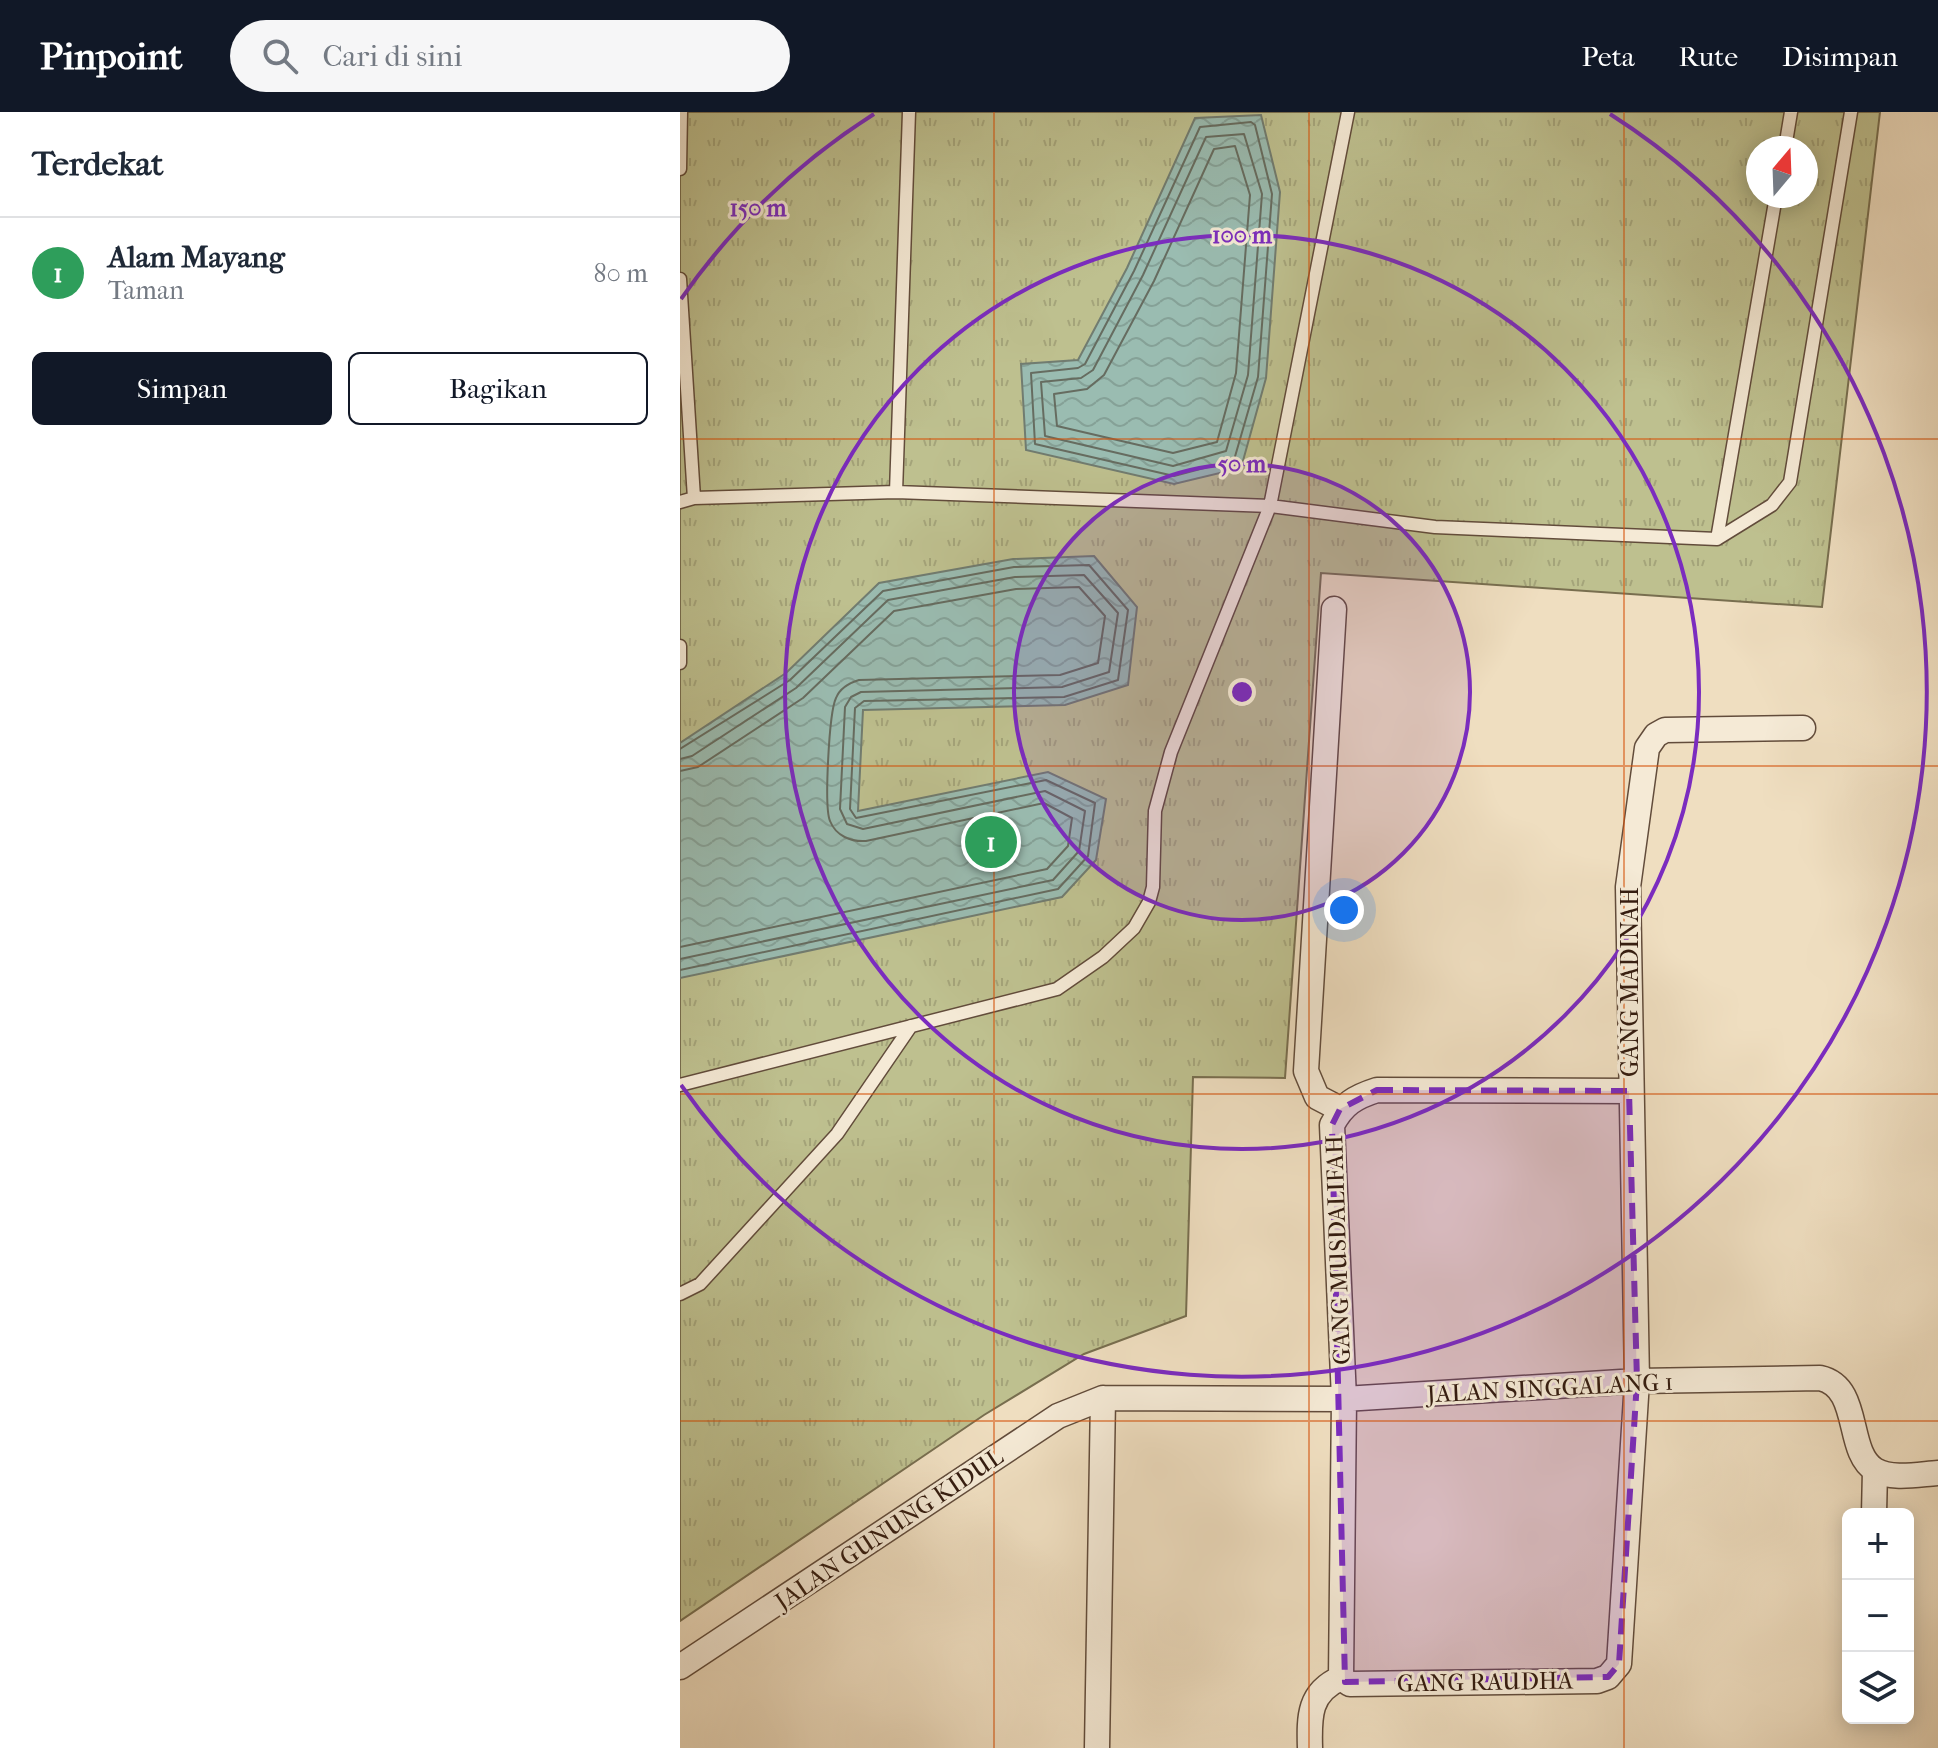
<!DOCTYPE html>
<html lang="id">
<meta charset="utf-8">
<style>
:root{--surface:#fff;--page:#f6f6f7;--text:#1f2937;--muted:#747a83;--line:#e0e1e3;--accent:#111827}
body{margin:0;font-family:"IM FELL French Canon",serif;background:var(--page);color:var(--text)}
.controls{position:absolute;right:24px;bottom:24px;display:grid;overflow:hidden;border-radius:12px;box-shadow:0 4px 20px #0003}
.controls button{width:72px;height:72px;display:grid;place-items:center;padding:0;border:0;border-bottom:2px solid var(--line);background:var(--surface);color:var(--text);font:40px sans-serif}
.compass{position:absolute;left:1066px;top:24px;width:72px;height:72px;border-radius:50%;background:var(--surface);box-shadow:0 4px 20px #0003;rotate:19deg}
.you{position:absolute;left:664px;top:798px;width:28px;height:28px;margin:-20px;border:6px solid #fff;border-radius:50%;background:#1a73e8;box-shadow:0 0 0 12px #1a73e833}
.badge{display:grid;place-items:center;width:52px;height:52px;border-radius:50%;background:var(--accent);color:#fff;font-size:26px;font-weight:700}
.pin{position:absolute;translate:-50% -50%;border:4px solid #fff;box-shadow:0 2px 8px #0006}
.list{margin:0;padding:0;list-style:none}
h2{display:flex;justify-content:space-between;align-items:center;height:104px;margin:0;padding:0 32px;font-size:34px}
h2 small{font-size:26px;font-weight:400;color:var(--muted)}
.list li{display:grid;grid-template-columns:52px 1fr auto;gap:24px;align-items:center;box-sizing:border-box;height:112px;padding:0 32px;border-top:2px solid var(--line)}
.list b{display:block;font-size:30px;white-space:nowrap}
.list p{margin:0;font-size:26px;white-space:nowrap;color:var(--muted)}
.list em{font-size:26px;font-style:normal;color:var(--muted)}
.actions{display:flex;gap:16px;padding:24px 32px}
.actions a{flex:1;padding:18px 0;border:2px solid var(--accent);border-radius:12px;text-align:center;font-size:28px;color:var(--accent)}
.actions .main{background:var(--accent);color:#fff}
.icon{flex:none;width:44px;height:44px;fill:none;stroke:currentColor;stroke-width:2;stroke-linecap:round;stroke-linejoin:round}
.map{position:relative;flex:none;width:1258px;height:1636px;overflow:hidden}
header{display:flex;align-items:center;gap:48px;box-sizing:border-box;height:112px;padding:0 40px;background:var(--accent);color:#fff}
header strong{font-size:38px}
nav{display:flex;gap:44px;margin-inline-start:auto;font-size:28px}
.search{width:560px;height:72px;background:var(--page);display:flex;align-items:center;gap:20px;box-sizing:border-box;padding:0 28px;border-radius:44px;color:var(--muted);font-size:30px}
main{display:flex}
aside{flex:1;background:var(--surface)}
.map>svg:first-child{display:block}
.park{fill:url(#park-tufts);stroke:#786e4f;stroke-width:2;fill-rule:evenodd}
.water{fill:url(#water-waves);stroke:#717c70;stroke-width:2}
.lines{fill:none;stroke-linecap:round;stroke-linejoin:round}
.shore{stroke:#666c60;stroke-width:2}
.lane-casing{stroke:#624c3b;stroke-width:15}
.street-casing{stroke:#624c3b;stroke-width:27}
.lane{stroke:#f5ead6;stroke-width:12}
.street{stroke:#f5ead6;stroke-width:24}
.marked{fill:#7b2cbf;fill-opacity:0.2;stroke:#7b2cbf;stroke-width:6;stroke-dasharray:16 10;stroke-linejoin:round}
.grid{fill:none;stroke:#d6530c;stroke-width:2;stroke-opacity:0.55}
.ring{fill:none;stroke:#7b2cbf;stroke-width:4}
.labels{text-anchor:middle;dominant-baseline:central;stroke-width:6;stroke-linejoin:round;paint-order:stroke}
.street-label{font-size:24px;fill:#331b0f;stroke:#f5ead6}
.centre{fill:#7b2cbf;stroke:#f5ead6;stroke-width:4}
.ring-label{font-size:24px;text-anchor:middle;font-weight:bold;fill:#7b2cbf;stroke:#f5ead6;stroke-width:6;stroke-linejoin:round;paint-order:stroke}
</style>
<header>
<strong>Pinpoint</strong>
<div class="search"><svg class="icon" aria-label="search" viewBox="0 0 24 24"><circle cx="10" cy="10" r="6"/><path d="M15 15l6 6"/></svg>Cari di sini</div>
<nav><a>Peta</a><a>Rute</a><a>Disimpan</a></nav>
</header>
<main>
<aside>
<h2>Terdekat<small></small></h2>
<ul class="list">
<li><span class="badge" style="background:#2e9e5b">1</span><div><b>Alam Mayang</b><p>Taman</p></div><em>80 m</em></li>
</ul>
<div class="actions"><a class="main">Simpan</a><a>Bagikan</a></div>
</aside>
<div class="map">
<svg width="1258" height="1636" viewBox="0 0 1258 1636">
<defs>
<pattern id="park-tufts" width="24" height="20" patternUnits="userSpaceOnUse" patternTransform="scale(2)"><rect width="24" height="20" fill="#bec08f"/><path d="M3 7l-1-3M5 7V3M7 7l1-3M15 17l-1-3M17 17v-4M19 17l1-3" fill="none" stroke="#a4a47a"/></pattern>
<pattern id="water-waves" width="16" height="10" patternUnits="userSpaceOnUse" patternTransform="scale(2)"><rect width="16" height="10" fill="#9abcb1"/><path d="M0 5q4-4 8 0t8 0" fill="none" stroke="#85a197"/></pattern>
</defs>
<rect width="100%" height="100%" fill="#efdec0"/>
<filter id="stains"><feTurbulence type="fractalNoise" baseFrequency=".0025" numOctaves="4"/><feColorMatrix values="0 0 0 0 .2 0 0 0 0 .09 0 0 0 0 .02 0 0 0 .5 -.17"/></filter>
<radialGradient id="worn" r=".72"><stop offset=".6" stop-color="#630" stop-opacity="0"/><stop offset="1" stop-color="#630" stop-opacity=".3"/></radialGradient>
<path class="park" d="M 0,0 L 1200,0 L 1142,495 L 641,461 L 605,966 L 513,965 L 506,1204 L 404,1242 L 304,1303 L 0,1509 ZM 1078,36 L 1126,36 L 1126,84 L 1078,84 Z"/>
<path class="water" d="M 581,3 L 600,80 L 586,266 L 561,356 L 494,372 L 346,338 L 341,252 L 398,248 L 447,156 L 515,6 Z
M 414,444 L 457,495 L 448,573 L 385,593 L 183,598 L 178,699 L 368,660 L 426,687 L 416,748 L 382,785 L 0,866 L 0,631 L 106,561 L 199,471 L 333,447 Z"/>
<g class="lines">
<path class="shore" d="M 571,10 L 575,13 L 592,82 L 578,265 L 554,348 L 494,364 L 355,332 L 351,261 L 398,256 L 405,252 L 454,159 L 520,15 Z
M 564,22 L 582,82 L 568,263 L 546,339 L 493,354 L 365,324 L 361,270 L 401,266 L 413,258 L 463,163 L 526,25 Z
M 555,34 L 570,83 L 556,261 L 537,330 L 493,341 L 377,314 L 374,282 L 407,277 L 424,263 L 474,169 L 534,37 Z
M 0,637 L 110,568 L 203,479 L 334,455 L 409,453 L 448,498 L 438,568 L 384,585 L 184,589 L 175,596 L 170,697 L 176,706 L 366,668 L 415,691 L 408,744 L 378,777 L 0,858
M 0,647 L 12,644 L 116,576 L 208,488 L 335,465 L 404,463 L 438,501 L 429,560 L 382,575 L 181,580 L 171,585 L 165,595 L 160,697 L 167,712 L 183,717 L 365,679 L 405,699 L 399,739 L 373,768 L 0,847
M 0,659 L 18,655 L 123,586 L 214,499 L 336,477 L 399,475 L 425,504 L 418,551 L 380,563 L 179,568 C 169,571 160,576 156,586 C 149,601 144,695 150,709 C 156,724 171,730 186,729 L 364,691 L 392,706 L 388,734 L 367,757 L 0,835"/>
<g class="lane-casing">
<path id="lane" d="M 1105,36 L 1111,0
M 0,57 L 1,0
M 0,167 L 14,386
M 216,380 L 229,0
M 0,390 L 14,386 L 216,380 L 590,394 L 755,415 L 1037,427 L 1092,393 L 1110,370 L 1171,0
M 1037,427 L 1096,84
M 0,534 L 0,551
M 0,973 L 377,877 L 423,845 L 454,816 L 469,790 L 473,775 L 475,699 L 491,640 L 590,394 L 668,0
M 0,1182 L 20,1172 L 157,1022 L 231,914"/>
</g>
<g class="street-casing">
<path id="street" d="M 654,497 L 626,959 L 637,985 L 660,997
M 1194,1402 L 1195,1358
M 0,1555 L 378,1304 L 423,1286 L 664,1287 L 957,1269 L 1140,1266 C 1182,1275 1165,1340 1195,1358 C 1212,1368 1240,1362 1258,1361
M 661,1566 L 670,1572 L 917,1569 L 928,1565 L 939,1552 L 957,1269 L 948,775 L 967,636 L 976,623 L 985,618 L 1123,616
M 661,1566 L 664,1287 L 652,1013 C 663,992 675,985 697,978 L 949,979
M 417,1636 L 423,1286
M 630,1636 C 629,1604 629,1580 661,1566"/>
</g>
<use href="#lane" class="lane"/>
<use href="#street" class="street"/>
</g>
<path class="marked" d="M 697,978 L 949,979 L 957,1269 L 939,1552 L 928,1565 L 665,1570 L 652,1013 L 660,997 Z"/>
<path class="grid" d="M 314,0 L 314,1636M 629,0 L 629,1636M 944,0 L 944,1636M 0,327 L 1258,327M 0,654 L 1258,654M 0,982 L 1258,982M 0,1309 L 1258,1309"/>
<circle cx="562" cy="580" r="228" fill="#7b2cbf" fill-opacity=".12"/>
<g class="ring">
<circle cx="562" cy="580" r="228"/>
<circle cx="562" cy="580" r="457"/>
<path d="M1 187A685 685 0 0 1 194 2M930 2A685 685 0 1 1 1 973"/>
</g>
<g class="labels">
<g class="street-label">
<text transform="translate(950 870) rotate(-90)">GANG MADINAH</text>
<text transform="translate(658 1138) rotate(-92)">GANG MUSDALIFAH</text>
<text transform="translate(870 1276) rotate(-3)">JALAN SINGGALANG 1</text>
<text transform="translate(209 1417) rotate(-34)">JALAN GUNUNG KIDUL</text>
<text transform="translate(805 1570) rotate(-1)">GANG RAUDHA</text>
</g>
</g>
<circle cx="562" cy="580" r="12" class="centre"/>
<g class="ring-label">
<text x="78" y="104">150 m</text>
<text x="562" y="131">100 m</text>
<text x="562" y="360">50 m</text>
</g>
<rect width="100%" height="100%" filter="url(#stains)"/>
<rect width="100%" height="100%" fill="url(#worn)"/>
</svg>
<div class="controls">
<button>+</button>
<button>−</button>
<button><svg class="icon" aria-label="layers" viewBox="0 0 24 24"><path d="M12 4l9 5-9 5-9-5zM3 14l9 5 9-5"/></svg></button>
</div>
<svg class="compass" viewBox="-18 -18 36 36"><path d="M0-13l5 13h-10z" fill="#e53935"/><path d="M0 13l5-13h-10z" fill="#747a83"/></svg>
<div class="you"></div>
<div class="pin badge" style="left:311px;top:730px;background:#2e9e5b">1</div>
</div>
</main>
